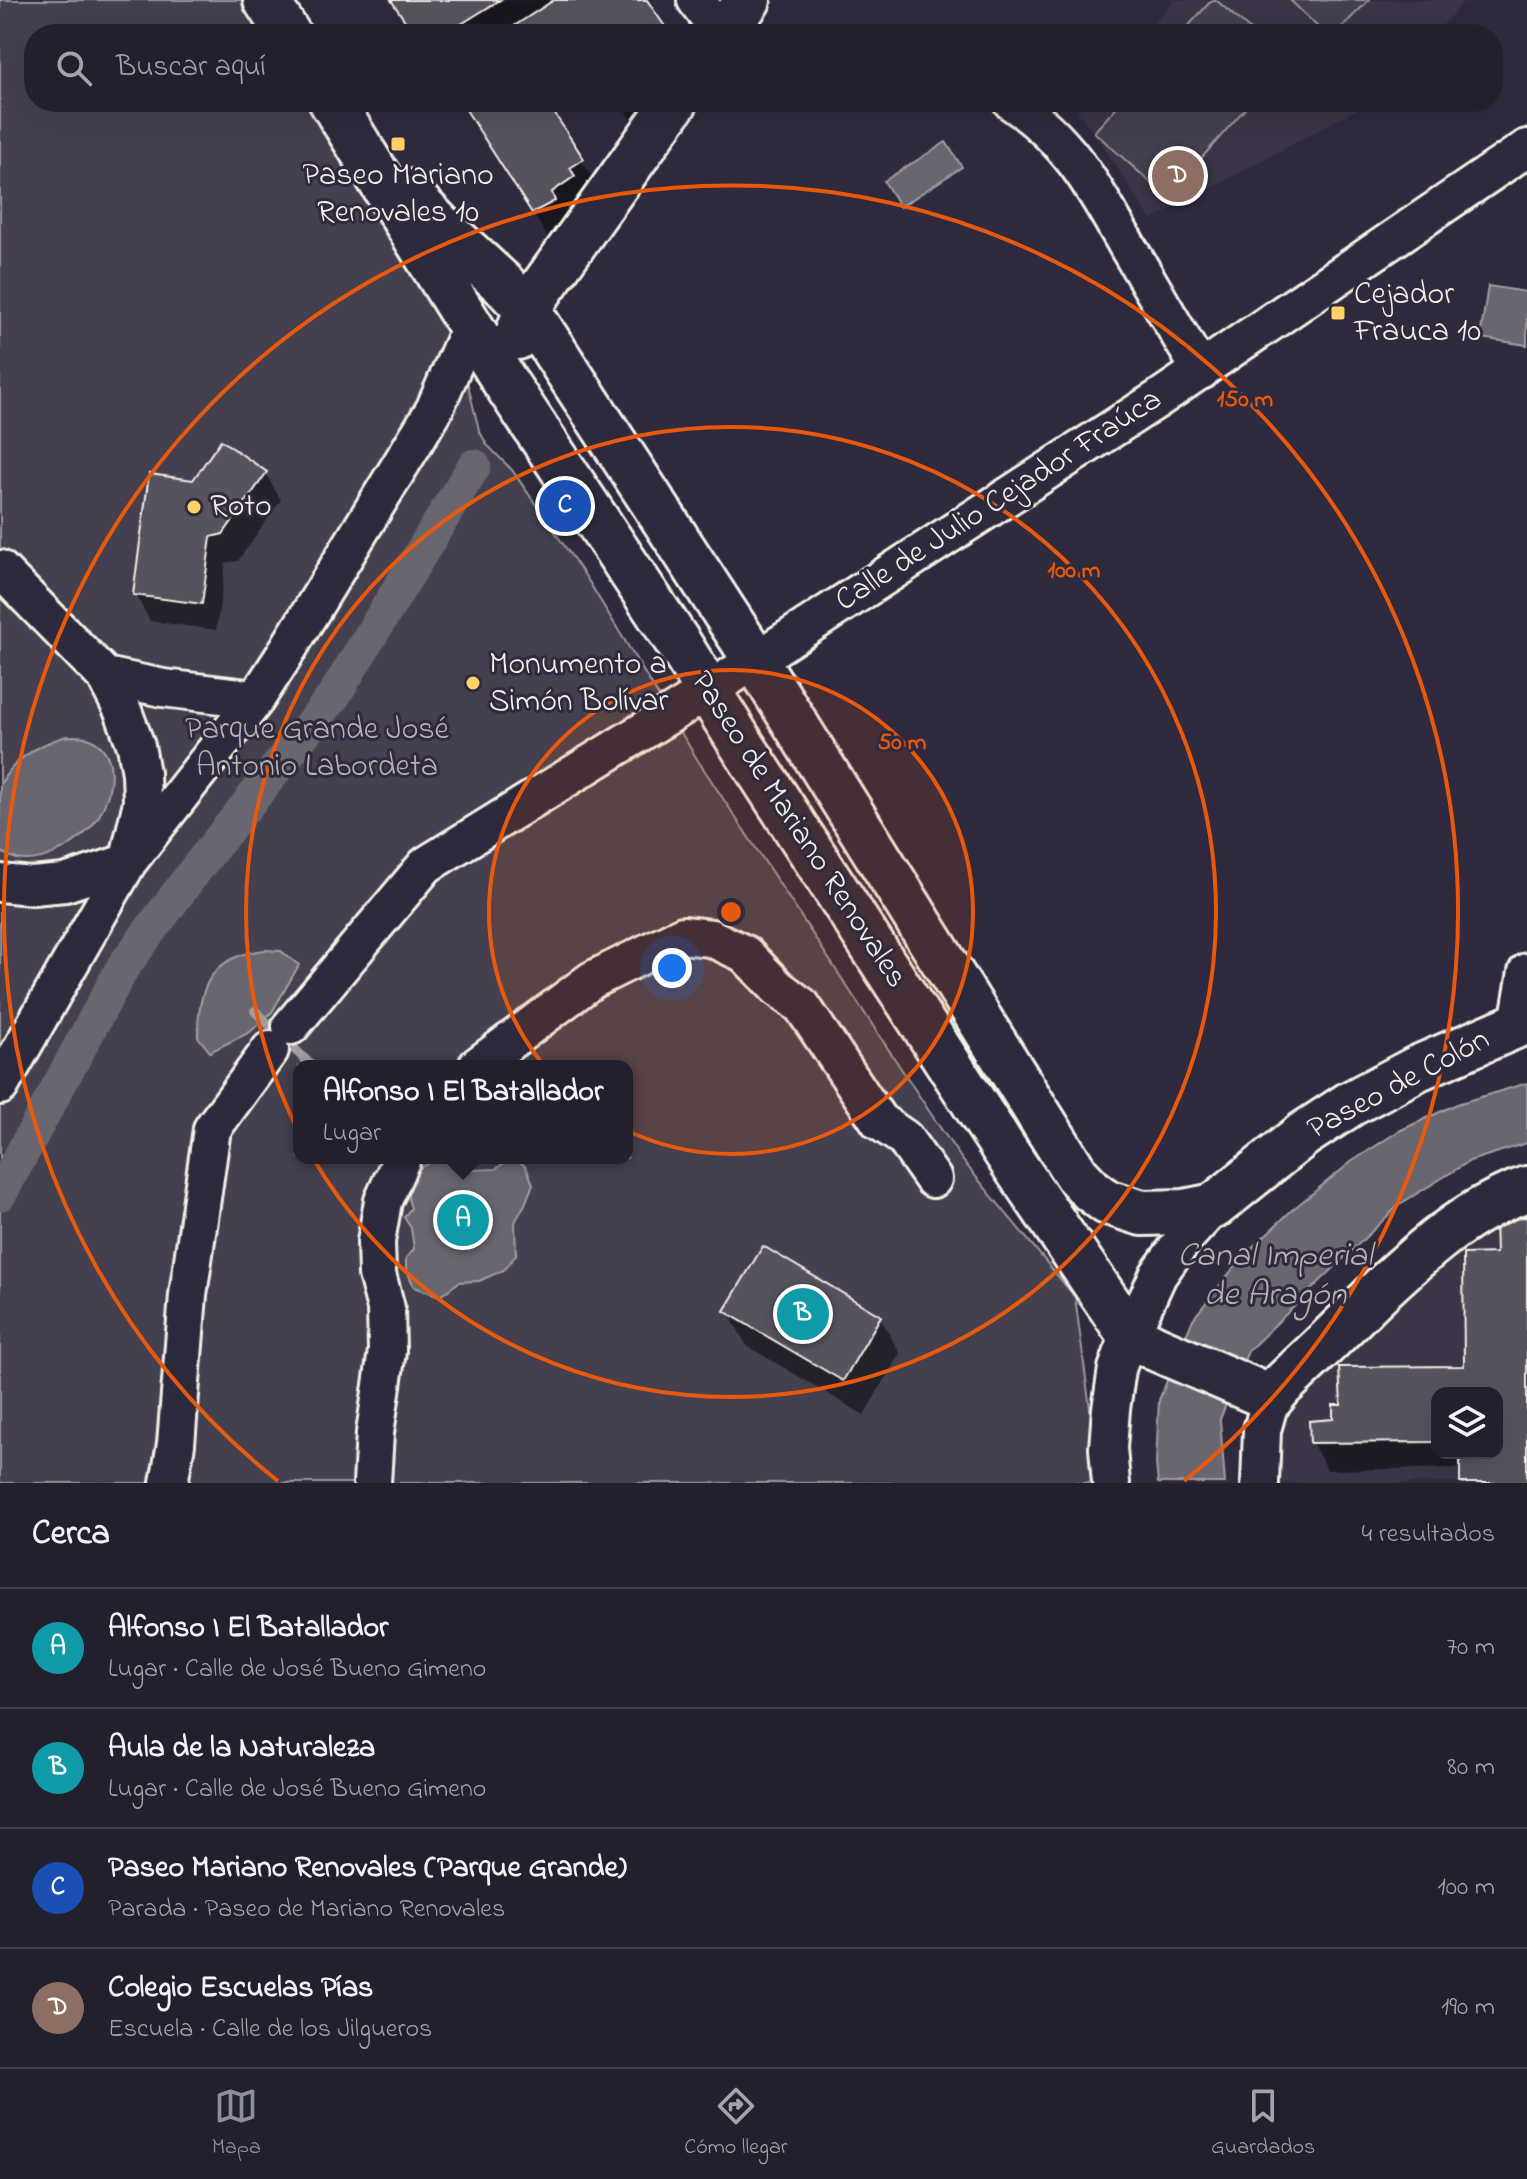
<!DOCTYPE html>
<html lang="es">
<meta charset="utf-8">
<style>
:root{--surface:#23202e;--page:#2b2836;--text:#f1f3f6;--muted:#a3a3aa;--line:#403e4a;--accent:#8c9099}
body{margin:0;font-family:"Indie Flower",sans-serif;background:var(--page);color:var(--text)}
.controls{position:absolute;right:24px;bottom:24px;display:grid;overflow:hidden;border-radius:16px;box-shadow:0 8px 32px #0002}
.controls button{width:72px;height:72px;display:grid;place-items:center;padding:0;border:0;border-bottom:2px solid var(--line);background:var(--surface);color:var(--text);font:40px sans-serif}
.you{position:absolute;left:672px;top:968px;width:28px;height:28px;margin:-20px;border:6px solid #fff;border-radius:50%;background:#1a73e8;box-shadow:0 0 0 12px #1a73e833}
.badge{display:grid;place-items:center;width:52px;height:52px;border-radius:50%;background:var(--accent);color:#fff;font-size:26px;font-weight:700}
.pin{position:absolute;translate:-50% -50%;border:4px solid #fff;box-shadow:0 2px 8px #0006}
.popup{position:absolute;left:293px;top:1060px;width:340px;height:104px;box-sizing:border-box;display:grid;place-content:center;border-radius:16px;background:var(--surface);filter:drop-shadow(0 2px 6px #0005);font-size:26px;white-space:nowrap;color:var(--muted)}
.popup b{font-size:30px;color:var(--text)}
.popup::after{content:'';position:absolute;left:50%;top:100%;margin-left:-16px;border:16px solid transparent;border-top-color:var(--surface)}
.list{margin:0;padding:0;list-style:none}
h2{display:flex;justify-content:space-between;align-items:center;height:104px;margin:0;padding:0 32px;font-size:34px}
h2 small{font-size:26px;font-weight:400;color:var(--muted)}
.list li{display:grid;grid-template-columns:52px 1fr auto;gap:24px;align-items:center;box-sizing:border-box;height:120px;padding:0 32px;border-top:2px solid var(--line)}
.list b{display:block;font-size:30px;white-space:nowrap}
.list p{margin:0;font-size:26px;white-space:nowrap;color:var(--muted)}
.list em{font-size:26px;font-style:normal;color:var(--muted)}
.icon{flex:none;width:44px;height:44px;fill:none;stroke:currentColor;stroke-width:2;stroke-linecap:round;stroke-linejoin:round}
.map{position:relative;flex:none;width:1527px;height:1483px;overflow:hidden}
.search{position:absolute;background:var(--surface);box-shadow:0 8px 32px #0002;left:24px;right:24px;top:24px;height:88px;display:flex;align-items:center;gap:20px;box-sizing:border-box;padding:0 28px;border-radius:32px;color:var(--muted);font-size:30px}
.sheet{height:584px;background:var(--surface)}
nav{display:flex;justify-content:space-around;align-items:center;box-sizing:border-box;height:112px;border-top:2px solid var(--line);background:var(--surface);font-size:22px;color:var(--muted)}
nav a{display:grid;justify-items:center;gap:4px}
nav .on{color:var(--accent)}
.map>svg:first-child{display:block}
.built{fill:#3b3647;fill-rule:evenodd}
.green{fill:#454050;stroke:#9c989c;stroke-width:2;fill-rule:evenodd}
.water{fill:#6a6670;stroke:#a19ea0;stroke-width:2}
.shadow{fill:#0007;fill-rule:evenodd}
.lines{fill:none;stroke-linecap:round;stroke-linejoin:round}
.stream{stroke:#a19ea0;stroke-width:10}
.canal{stroke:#6a6670;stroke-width:34}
.building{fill:#56525f;stroke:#f4f1e8;stroke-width:2}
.street-casing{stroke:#f4f1e8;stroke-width:42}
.secondary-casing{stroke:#f4f1e8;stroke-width:50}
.street{stroke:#2f2a3d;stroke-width:36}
.secondary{stroke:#2f2a3d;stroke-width:44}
.ring{fill:none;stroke:#e8590c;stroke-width:4}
.poi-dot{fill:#ffd166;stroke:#2f2a3d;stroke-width:3}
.labels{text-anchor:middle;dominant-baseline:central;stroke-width:6;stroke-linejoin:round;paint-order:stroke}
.poi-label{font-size:32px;fill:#f4f1e8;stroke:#2f2a3d;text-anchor:start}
.street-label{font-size:32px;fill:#f4f1e8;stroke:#2f2a3d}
.park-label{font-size:32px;fill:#b7b3b3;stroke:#2f2a3d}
.water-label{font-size:34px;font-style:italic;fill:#b6b2b2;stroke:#2f2a3d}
.centre{fill:#e8590c;stroke:#2f2a3d;stroke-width:4}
.ring-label{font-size:24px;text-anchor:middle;font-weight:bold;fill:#e8590c;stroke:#2f2a3d;stroke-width:6;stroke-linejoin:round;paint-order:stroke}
</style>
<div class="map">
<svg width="1527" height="1483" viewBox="0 0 1527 1483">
<rect width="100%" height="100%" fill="#2f2a3d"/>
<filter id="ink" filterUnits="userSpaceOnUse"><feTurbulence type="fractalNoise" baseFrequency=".0125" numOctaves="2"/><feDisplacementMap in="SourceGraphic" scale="16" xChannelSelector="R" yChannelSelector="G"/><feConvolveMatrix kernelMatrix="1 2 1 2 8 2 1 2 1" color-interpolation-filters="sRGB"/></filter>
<g filter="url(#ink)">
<path class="built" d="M 1174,0 L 1465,0 L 1435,34 L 1144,34 Z
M 1085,102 L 1371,102 L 1151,220 L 1094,132 L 1077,111 Z
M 1527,1204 L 1527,1483 L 1282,1483 L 1281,1434 L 1292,1403 L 1444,1245 ZM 1437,1393 L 1497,1393 L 1497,1453 L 1437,1453 Z"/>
<path class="green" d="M 0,0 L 243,0 L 265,34 L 34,34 L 34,102 L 309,102 L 453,324 L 479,430 L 487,445 L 512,470 L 586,577 L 697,759 L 937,1123 L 963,1161 L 1075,1297 L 1100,1483 L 0,1483 ZM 299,1066 L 627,1066 L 627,1158 L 299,1158 Z
M 1212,0 L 1216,0 L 1255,34 L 1181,34 Z
M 1290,0 L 1369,0 L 1335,34 L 1325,34 Z
M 1121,102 L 1251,102 L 1167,197 L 1094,132 Z"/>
<path class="water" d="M 946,142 L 962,167 L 900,207 L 884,181 Z
M 1488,286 L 1527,292 L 1527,345 L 1480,338 Z
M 67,736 C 72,736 80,736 85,737 C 121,749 113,790 99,816 C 83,844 28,877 0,850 L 0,785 C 14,758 39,744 67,736 Z
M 265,950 L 281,951 L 299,965 L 272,1012 L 250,1032 L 210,1052 L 198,1037 C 197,987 212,955 265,950 Z
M 1527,1083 L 1527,1143 L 1470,1161 L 1400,1204 L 1248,1351 L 1220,1419 L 1225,1483 L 1158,1483 L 1156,1464 L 1159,1400 L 1193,1319 L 1243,1256 L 1292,1210 L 1351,1162 L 1399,1131 L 1457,1104 Z
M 453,1158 L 468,1164 L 472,1170 L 496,1169 L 505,1162 L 519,1161 L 526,1167 L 533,1184 L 525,1204 L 515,1222 L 516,1255 L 504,1270 L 479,1281 L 459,1282 L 440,1296 L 414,1287 L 406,1268 L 406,1258 L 414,1249 L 411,1228 L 404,1217 L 411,1208 C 399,1175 423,1160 453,1158 Z"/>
<path class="shadow" d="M 391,0 L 644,0 L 668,34 L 413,34 Z
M 462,102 L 574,102 L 554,116 L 603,195 L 554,247 Z
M 620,102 L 665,102 L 636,127 Z
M 266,474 L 281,500 L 238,561 L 226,563 L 216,630 L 150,621 L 135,594 Z
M 1527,1219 L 1527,1483 L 1462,1483 L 1462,1468 L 1327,1470 L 1312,1443 L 1335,1421 L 1466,1368 L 1498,1255 ZM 1437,1393 L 1497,1393 L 1497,1453 L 1437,1453 Z
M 727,1311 L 880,1318 L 900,1353 L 864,1415 L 747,1346 Z"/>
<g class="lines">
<path class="stream" d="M 255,1011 L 312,1066"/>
<path class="canal" d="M 0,1194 L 123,967 L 196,869 L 333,697 L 474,466"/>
</g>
<path class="building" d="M 391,0 L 500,0 L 445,34 L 414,34 Z
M 554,0 L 647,0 L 670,34 L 502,34 Z
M 461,102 L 547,102 L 584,159 L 570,168 L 575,176 L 552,192 L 555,201 L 532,213 Z
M 221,440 L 267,472 L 223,534 L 211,537 L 202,604 L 133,595 L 149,474 L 193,480 Z
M 1527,1217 L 1527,1483 L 1460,1483 L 1460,1453 L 1497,1453 L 1497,1393 L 1437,1393 L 1437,1442 L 1310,1443 L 1309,1421 L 1333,1419 L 1333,1405 L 1341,1405 L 1339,1367 L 1464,1366 L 1463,1254 L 1496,1253 L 1495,1218 Z
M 763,1246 L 881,1316 L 843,1381 L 724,1311 Z"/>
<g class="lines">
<g class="street-casing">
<path id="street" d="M 696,0 L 722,34
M 1012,102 C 1072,143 1094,188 1129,249 C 1153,289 1176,330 1201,371
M 0,569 L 105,676 L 123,711 L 136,746 L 141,773 L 142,802 L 128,862 L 65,883 L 32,886 L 0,883
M 105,676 L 163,688 L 256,699
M 1518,1024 L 1527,972
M 291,1026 L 426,865 L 708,691 L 1158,399 L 1527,148
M 477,1066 L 592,980 L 683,935 L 711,938 L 745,954 L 778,988 L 802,1006 L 879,1121 L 904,1138 L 933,1179
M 0,1086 L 128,862 L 256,699 L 280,662 L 434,410 L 470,327
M 169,1483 L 176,1444 L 188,1295 L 212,1129 L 270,1050
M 372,1483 L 375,1433 L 387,1351 L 386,1308 L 377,1274 L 376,1242 L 383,1201 L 402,1158
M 1111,1483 L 1108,1448 L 1111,1409 L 1117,1369 L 1123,1352 L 1158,1275 L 1183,1240 L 1214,1206
M 1260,1483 L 1262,1430 L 1271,1398"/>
</g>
<g class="secondary-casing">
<path id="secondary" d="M 266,0 L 288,34
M 724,34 L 748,0
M 332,102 L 505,382 L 679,644 L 742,745 L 1015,1166 L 1130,1335 L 1155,1348 L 1271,1398 L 1281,1386 C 1312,1357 1343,1327 1373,1297 C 1420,1253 1465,1210 1527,1189
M 407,192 L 442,228 L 504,285 L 527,309 L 755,659 L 1076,1174 L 1091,1190 L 1107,1202 L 1142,1213 L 1184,1212 L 1214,1206 L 1304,1134 L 1350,1104 L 1418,1068 L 1527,1021
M 517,337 L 527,309 L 675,102"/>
</g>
<use href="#street" class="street"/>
<use href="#secondary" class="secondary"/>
</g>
</g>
<circle cx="731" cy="912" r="242" fill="#e8590c" fill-opacity=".12"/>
<g class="ring">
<circle cx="731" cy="912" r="242"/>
<circle cx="731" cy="912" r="485"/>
<path d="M278 1481A727 727 0 1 1 1184 1481"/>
</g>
<g class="poi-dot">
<rect x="390" y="136" width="16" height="16" rx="4"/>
<rect x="1330" y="305" width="16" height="16" rx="4"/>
<circle cx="194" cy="507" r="8"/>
<circle cx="473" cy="683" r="8"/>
</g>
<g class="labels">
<g class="poi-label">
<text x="398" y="176" text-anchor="middle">Paseo Mariano<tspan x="398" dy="37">Renovales 10</tspan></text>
<text x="1354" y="295">Cejador<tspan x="1354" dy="37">Frauca 10</tspan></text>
<text x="210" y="507">Roto</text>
<text x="489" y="665">Monumento a<tspan x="489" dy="37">Simón Bolívar</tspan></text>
</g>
<g class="street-label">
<text transform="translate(999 501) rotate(-33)">Calle de Julio Cejador Fraúca</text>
<text transform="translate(798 830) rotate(57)">Paseo de Mariano Renovales</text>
<text transform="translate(1399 1085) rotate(-28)">Paseo de Colón</text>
</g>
<g class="park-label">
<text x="317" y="730">Parque Grande José<tspan x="317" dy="37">Antonio Labordeta</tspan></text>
</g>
<g class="water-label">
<text x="1275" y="1257">Canal Imperial<tspan x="1275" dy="39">de Aragón</tspan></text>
</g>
</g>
<circle cx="731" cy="912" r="12" class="centre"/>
<g class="ring-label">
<text x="1245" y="406">150 m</text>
<text x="1074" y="577">100 m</text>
<text x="902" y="749">50 m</text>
</g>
</svg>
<div class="controls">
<button><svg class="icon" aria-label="layers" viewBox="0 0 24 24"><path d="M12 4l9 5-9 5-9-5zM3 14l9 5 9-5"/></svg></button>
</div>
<div class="you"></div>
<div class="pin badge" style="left:463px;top:1220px;background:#0f9aa8">A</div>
<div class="popup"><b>Alfonso I El Batallador</b>Lugar</div>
<div class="pin badge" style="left:803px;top:1314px;background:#0f9aa8">B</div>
<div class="pin badge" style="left:565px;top:506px;background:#1a4fb4">C</div>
<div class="pin badge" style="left:1178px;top:176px;background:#8d6e63">D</div>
<div class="search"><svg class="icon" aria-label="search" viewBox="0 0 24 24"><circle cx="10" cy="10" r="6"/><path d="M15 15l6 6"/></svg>Buscar aquí</div>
</div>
<section class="sheet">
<h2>Cerca<small>4 resultados</small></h2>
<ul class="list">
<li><span class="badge" style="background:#0f9aa8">A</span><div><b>Alfonso I El Batallador</b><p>Lugar · Calle de José Bueno Gimeno</p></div><em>70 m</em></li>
<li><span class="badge" style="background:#0f9aa8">B</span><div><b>Aula de la Naturaleza</b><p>Lugar · Calle de José Bueno Gimeno</p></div><em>80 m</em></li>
<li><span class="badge" style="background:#1a4fb4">C</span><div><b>Paseo Mariano Renovales (Parque Grande)</b><p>Parada · Paseo de Mariano Renovales</p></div><em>100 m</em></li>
<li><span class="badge" style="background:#8d6e63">D</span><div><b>Colegio Escuelas Pías</b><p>Escuela · Calle de los Jilgueros</p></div><em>190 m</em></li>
</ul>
</section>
<nav>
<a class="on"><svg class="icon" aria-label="map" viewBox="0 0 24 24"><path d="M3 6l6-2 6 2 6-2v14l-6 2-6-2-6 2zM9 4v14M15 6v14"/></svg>Mapa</a>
<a><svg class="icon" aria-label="directions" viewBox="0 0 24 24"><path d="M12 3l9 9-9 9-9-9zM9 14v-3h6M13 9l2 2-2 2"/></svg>Cómo llegar</a>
<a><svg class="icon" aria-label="saved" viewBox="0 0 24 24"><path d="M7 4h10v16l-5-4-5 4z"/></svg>Guardados</a>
</nav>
